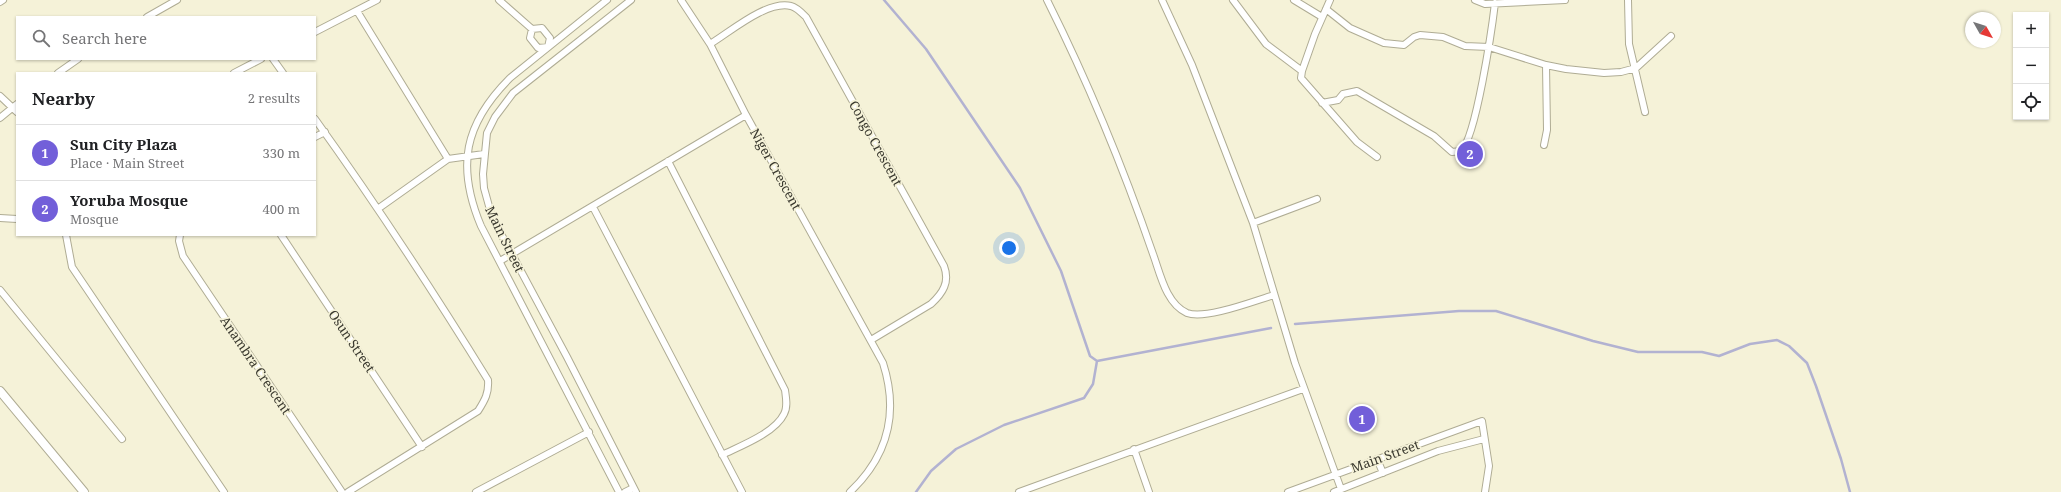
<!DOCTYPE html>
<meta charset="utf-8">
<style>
:root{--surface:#fff;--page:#f6f6f6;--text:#202124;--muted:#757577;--line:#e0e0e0;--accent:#725fd9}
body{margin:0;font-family:"Noto Serif",serif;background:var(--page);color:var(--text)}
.controls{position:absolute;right:12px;top:12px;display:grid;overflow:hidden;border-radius:0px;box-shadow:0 1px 3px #0004}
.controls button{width:36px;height:36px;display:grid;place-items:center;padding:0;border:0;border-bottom:1px solid var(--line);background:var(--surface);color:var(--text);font:20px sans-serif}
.compass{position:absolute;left:1965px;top:12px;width:36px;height:36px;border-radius:50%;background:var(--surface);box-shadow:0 1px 3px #0004;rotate:129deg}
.you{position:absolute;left:1009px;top:248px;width:14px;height:14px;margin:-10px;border:3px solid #fff;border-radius:50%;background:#1a73e8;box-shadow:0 0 0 6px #1a73e833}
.badge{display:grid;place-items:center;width:26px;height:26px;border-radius:50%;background:var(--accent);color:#fff;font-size:13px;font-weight:700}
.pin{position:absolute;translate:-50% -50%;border:2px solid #fff;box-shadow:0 1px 4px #0006}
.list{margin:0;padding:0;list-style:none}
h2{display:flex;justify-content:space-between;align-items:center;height:52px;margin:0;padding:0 16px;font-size:17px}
h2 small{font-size:13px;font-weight:400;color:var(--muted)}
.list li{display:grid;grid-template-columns:26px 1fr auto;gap:12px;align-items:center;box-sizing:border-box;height:56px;padding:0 16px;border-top:1px solid var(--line)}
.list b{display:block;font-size:15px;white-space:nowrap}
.list p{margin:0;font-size:13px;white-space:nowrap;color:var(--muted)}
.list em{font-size:13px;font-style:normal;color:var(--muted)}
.icon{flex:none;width:22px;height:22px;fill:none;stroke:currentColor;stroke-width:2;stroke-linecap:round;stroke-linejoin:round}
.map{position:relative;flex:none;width:2061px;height:492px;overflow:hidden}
.search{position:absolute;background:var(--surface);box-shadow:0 1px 3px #0004;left:16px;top:16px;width:300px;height:44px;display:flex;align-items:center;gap:10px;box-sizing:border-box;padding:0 14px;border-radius:0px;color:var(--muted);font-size:15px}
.panel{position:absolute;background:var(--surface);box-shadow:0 1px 3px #0004;left:16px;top:72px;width:300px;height:164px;border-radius:0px}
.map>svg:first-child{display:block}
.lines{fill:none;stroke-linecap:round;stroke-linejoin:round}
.stream{stroke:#b2b2d1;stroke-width:2.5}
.minor-casing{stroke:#afac94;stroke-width:8}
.tertiary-casing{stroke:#afac94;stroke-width:10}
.minor{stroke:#fff;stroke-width:6}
.tertiary{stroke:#fff;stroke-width:8}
.labels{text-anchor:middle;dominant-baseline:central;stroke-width:3.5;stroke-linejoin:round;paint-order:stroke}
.street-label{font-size:13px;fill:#39382e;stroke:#f5f2d8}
</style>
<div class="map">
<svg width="2061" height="492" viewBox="0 0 2061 492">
<rect width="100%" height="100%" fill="#f5f2d8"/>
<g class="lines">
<path class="stream" d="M 884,0 L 926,49 L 1020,188 L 1061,271 L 1090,356 L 1097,361 L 1271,328
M 1295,324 L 1459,311 L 1496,311 L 1593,341 L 1638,352 L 1702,352 L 1719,356 L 1750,344 L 1777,340 L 1789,346 L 1807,363 L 1816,386 L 1841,459 L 1850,492
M 916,492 L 931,471 L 956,449 L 1004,425 L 1084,398 L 1093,384 L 1097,361"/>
<g class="minor-casing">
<path id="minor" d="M 499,0 L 532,29
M 607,0 L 510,78 C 464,124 456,166 481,226 L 619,492
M 631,0 L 513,93 L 495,117 L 487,133 L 483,174 L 484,188 L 492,217 L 567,357 L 636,492
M 681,0 L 710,44 L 746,115 L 883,363 C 899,413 888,456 850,492
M 1047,0 C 1088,82 1123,167 1153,254 C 1160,273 1166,304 1187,313 C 1205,320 1254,301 1274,295
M 1162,0 L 1192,65 L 1253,223 L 1295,363 L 1341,489
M 1233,0 L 1266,44 L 1302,71
M 1294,0 L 1322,17
M 1330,0 L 1315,34 L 1302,71 L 1301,78 L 1357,142 L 1377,157
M 1475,0 L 1485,4 L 1565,0
M 1628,0 L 1629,44 L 1645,112
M 0,2 L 3,0
M 1326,9 L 1350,28 L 1384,43 L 1404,45 L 1414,37 L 1420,35 L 1443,37 L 1465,46 L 1489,47 L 1546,65 L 1566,69 L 1604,73 L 1621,72 L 1636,68 L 1671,36
M 357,11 L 448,159
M 147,17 L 177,0
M 542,28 L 550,38 L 548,47 L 538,48 L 530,38 L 532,29 Z
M 315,32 L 377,0
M 710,44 C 730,32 767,0 791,6 C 796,7 802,13 806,17 L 944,266 C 950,282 943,293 931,304 L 871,340
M 273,59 L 283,73
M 58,73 L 78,59
M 234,73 L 261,59
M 0,96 L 17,112
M 1322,103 L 1338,100 L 1343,94 L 1357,91 L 1434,136 L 1452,152 L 1461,151 C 1476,138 1492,28 1495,3
M 0,118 L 17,104
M 315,119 C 376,204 433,291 488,380 C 489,393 485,400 478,411 L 348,492
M 315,137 L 325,132
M 1544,145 L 1547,130 L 1546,65
M 668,161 L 785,390 C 786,398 788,407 784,414 C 775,433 740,446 722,455
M 593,207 L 742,492
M 379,208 L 448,159 L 484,154
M 0,218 L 17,219
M 1253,223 L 1317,199
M 66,235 L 72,267 L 224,492
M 180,235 L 179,241 L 183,256 L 342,492
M 281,235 L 422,447
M 500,261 L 746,115
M 0,290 L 122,439
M 1134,449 L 1149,492
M 1377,459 L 1383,473
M 476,492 L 589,432
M 625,492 L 633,488
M 1019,492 L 1303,389
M 1288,492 L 1482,421 L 1489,466 L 1485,492
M 1334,492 L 1438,451 L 1484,439"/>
</g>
<g class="tertiary-casing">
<path id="tertiary" d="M 0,391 L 84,492"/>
</g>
<use href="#minor" class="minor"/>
<use href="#tertiary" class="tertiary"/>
</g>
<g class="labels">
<g class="street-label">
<text transform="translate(876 143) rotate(61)">Congo Crescent</text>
<text transform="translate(776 169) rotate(61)">Niger Crescent</text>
<text transform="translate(505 239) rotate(64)">Main Street</text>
<text transform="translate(352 341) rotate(56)">Osun Street</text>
<text transform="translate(256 365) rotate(56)">Anambra Crescent</text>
<text transform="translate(1385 456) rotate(-20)">Main Street</text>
</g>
</g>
</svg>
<div class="controls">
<button>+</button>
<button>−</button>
<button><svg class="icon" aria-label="locate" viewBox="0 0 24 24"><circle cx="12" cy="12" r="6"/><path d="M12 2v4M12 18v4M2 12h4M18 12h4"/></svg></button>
</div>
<svg class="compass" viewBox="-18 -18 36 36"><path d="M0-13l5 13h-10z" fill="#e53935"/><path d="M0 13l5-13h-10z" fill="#757577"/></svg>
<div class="you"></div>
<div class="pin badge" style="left:1362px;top:419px">1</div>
<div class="pin badge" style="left:1470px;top:154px">2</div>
<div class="search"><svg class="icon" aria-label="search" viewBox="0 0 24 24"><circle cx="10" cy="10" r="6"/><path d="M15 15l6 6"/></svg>Search here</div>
<section class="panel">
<h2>Nearby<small>2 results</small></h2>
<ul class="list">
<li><span class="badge">1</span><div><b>Sun City Plaza</b><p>Place · Main Street</p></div><em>330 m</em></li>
<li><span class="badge">2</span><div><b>Yoruba Mosque</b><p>Mosque</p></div><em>400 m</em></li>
</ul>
</section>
</div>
